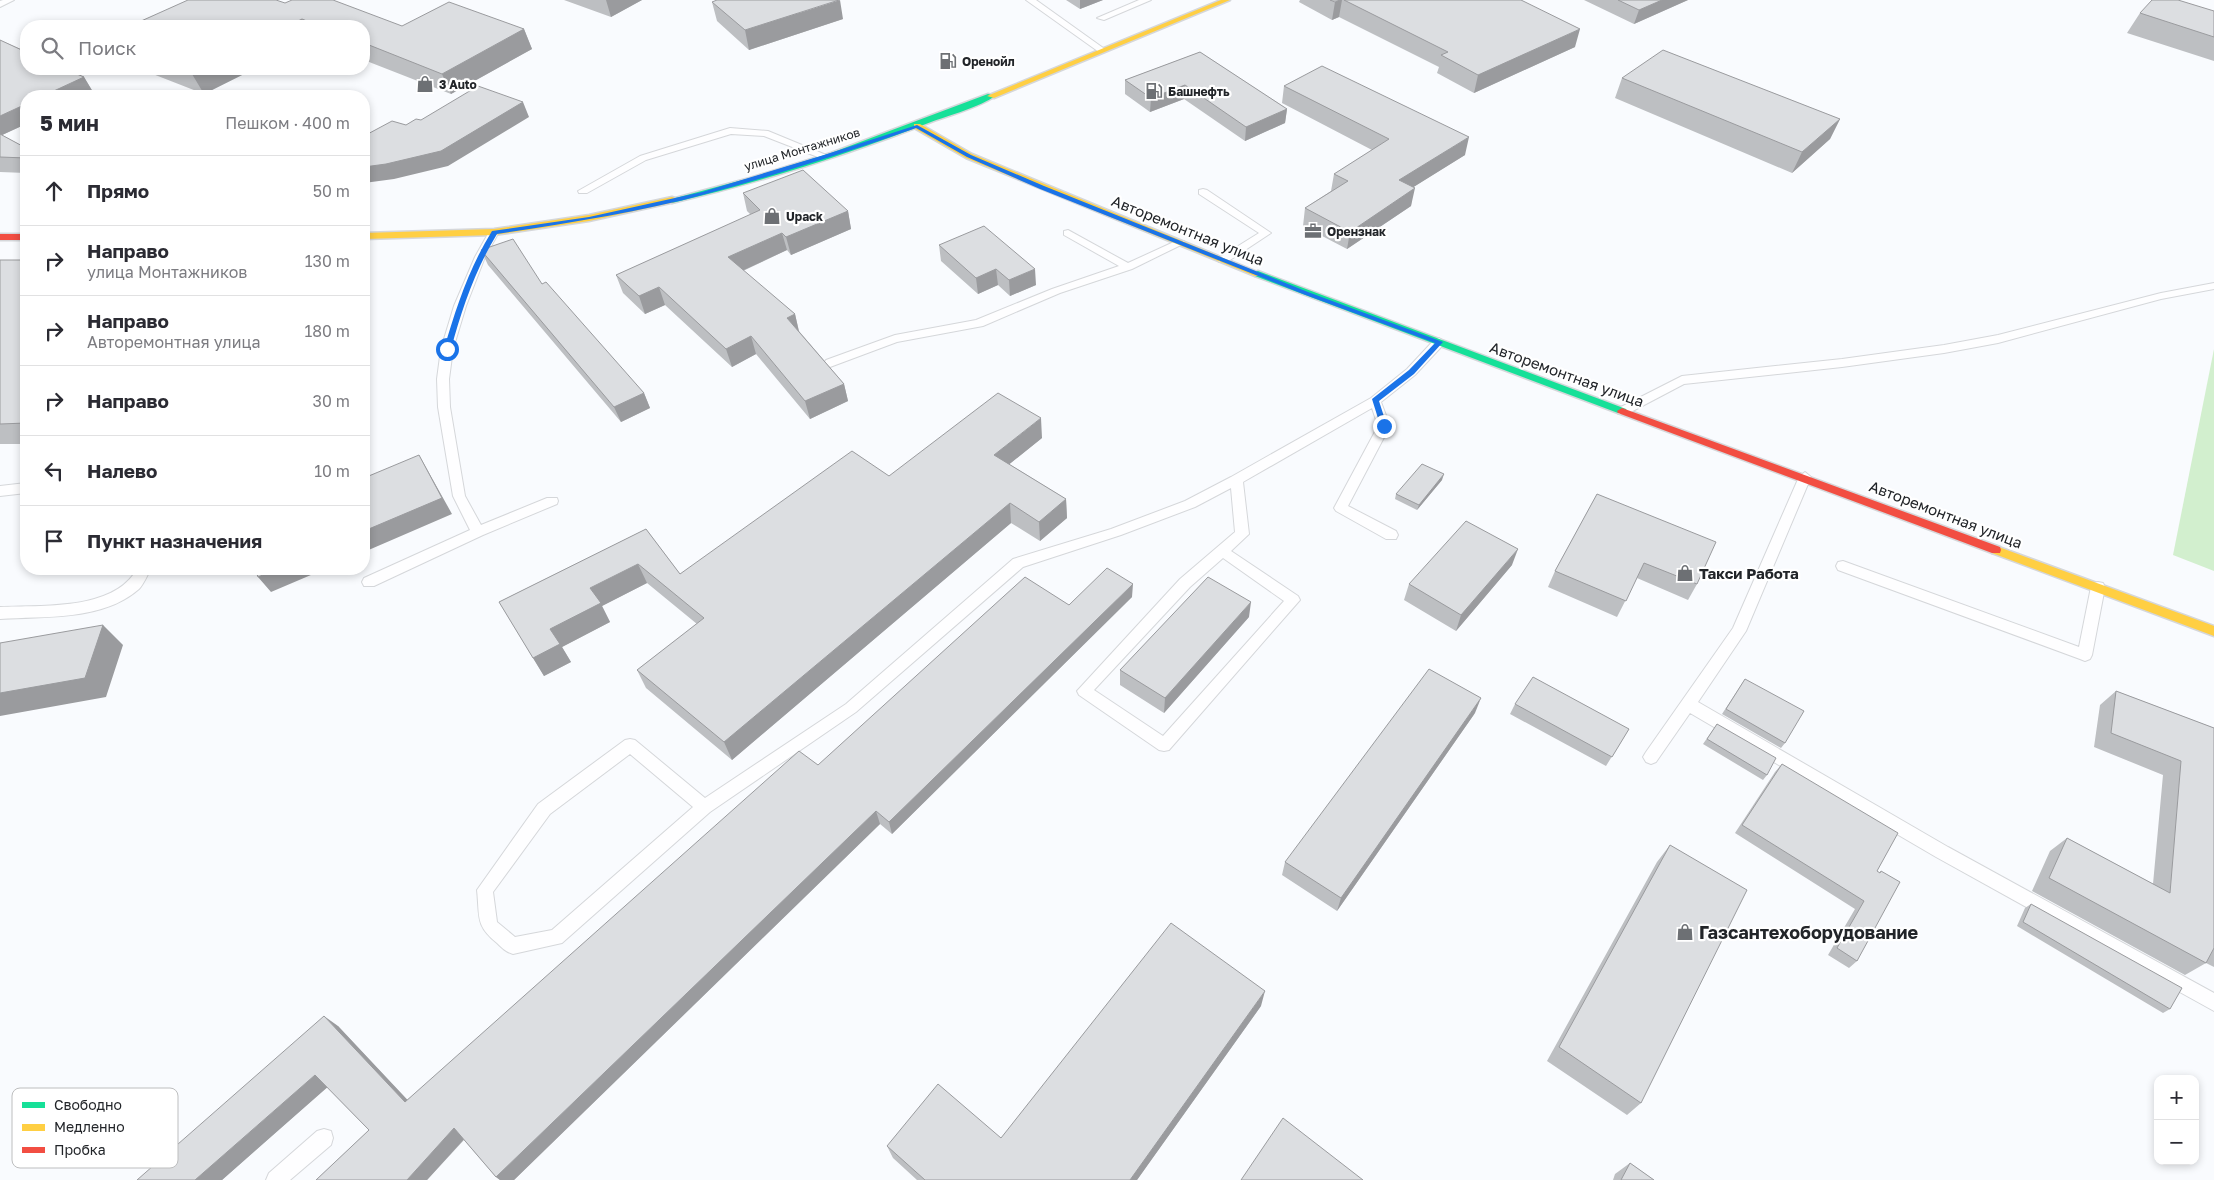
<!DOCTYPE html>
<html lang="ru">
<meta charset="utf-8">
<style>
:root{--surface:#fff;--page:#f7f7f7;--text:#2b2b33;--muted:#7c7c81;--line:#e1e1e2}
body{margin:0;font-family:"Golos Text",sans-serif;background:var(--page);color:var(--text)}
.controls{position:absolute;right:15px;bottom:15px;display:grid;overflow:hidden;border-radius:10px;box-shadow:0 2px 8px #0003}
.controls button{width:45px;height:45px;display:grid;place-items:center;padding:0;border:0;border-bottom:1px solid var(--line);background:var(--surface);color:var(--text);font:25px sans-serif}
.stop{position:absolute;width:15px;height:15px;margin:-11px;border:4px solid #1a73e8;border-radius:50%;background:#fff}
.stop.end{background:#1a73e8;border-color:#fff;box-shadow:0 1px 5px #0008}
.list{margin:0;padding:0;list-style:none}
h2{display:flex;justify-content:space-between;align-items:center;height:65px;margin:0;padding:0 20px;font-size:21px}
h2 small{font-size:16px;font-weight:400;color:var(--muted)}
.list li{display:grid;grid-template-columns:32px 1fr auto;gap:15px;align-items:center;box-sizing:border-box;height:70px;padding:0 20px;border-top:1px solid var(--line)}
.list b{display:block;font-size:19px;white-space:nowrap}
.list p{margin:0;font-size:16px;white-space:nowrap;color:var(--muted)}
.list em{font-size:16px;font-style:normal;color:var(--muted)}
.icon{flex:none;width:28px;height:28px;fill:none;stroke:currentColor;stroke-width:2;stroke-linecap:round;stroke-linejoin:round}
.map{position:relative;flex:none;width:2214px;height:1180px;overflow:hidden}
.search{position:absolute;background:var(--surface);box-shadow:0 2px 8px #0003;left:20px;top:20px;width:350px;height:55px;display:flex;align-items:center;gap:12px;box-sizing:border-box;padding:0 18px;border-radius:20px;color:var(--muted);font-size:19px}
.panel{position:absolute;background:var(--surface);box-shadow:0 2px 8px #0003;left:20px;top:90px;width:350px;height:485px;border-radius:20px}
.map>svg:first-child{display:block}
.green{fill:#d2efce}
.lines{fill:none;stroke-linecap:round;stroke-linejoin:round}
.lane-casing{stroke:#d5d7da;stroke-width:2}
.fast-casing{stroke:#d5d7da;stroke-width:3}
.slow-casing{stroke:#d5d7da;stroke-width:3}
.jam-casing{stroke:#d5d7da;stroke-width:3}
.lane{fill:#fefeff;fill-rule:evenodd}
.fast{fill:#16e098;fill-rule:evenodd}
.slow{fill:#ffcf43;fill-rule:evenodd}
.jam{fill:#f24e42;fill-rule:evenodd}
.wall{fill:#bdbfc2}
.shaded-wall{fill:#9a9b9e}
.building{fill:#dcdee1;stroke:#9a9b9e}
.route{fill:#1a73e8}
.labels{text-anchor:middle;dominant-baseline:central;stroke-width:4.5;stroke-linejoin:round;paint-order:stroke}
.far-poi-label{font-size:12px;font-weight:bold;fill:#222529;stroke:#fff;text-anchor:start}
.far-street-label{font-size:12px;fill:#222529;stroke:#fff}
.street-label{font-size:15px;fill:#222529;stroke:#fff}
.poi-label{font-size:15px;font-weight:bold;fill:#222529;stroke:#fff;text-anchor:start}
.near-poi-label{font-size:18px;font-weight:bold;fill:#222529;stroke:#fff;text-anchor:start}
.key{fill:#fff;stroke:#bdbebf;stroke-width:1}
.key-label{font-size:14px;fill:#222529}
</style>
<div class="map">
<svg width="2214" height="1180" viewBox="0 0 2214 1180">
<rect width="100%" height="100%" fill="#f9fbfe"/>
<path class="green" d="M 2214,349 L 2214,571 L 2173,555 Z"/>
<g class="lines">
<g class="lane-casing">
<path id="lane" d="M 3,0 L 14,0 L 0,7 L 0,1 Z
M 1026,0 L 1036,0 L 1106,50 L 1099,52 Z
M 1139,0 L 1151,0 L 1104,20 L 1097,18 Z
M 730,128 L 768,131 L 831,157 L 826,160 L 823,159 L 764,136 L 731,134 L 646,160 L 587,193 L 579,193 L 578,191 L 640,156 Z
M 1203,189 L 1207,190 L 1271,233 L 1227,262 L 1219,262 L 1218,260 L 1219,258 L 1259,233 L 1199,194 L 1199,190 Z
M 494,229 L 499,232 L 485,257 L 466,306 L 453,349 L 449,379 L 450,407 L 465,496 L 481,525 L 547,498 L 557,498 L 558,501 L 557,504 L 483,535 L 374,586 L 364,586 L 362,582 L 364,578 L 470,530 L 453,496 L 438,407 L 437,379 L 441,349 L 454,306 L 475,257 L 489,232 Z
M 1068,230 L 1128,263 L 1176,241 L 1184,241 L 1185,243 L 1132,269 L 1060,293 L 983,326 L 897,342 L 830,367 L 824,363 L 826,360 L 895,335 L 976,320 L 1052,289 L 1119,266 L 1064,235 L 1064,231 Z
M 2214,283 L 2214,289 L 2161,299 L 1998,343 L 1944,353 L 1842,367 L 1684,384 L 1627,414 L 1619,414 L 1617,411 L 1619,408 L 1682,376 L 1842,359 L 1944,345 L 1998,335 L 2161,293 Z
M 1439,338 L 1445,342 L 1443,345 L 1415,375 L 1381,402 L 1390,426 L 1348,506 L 1396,531 L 1398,535 L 1396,539 L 1386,539 L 1336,511 L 1334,508 L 1378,426 L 1372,408 L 1243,482 L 1249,534 L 1231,551 L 1298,596 L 1300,600 L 1169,750 L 1164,751 L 1159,750 L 1079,695 L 1077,691 L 1180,579 L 1235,532 L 1231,488 L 1195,507 L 1121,535 L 1023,567 L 856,712 L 710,812 L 562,943 L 513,954 C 506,952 502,948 497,943 C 475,925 480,917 477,890 L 538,804 L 625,740 L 630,739 L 635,740 L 705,798 L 846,704 L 1013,559 L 1111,529 L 1185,501 L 1231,477 L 1371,398 L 1407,369 L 1435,339 ZM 1223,558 L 1284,601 L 1163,736 L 1094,690 L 1190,587 ZM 630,754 L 693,807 L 552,930 L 515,937 L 497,922 L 493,892 L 550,814 Z
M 1805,472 L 1811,477 L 1746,631 L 1698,702 L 1948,847 L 2214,993 L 2214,1011 L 1936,857 L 1690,713 L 1656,762 L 1651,764 L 1646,762 L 1643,757 L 1646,752 L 1733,628 L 1799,477 Z
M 26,483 L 26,493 L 0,496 L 0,486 Z
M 1843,561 L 2079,647 L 2091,587 L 2093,583 L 2098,582 L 2103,583 L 2105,587 L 2092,655 L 2090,659 L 2085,661 L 2080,659 L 1838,570 L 1836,566 L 1838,562 Z
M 137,569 L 151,569 C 147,575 144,584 139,589 C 103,621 44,616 0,619 L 0,607 C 41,605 114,611 137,569 Z
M 324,1129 L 331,1131 L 333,1138 L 331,1145 L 290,1180 L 266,1180 L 269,1173 L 317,1131 Z"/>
</g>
<g class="fast-casing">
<path id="fast" d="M 988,94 L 995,96 C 982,106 948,116 931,122 C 847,155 760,182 672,203 L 668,200 L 750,178 L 831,153 Z
M 1258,271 L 1626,409 L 1627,411 L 1626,413 L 1618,413 L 1255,276 L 1255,272 Z"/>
</g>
<g class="slow-casing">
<path id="slow" d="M 1221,0 L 1230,0 L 994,98 L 987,96 Z
M 914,124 L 920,124 L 972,154 L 1262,274 L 1261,276 L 1255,276 L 966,158 L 914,128 Z
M 672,197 L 675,198 L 675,202 L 589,221 L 494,235 L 364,239 L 364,233 L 494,229 L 589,215 Z
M 1996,546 L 2214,626 L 2214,636 L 1992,553 L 1991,550 L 1992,547 Z"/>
</g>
<g class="jam-casing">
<path id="jam" d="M 0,234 L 26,234 L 26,240 L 0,240 Z
M 1622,408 L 2000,547 L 2001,550 L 2000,553 L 1992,553 L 1618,413 L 1617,411 Z"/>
</g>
<use href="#lane" class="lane"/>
<use href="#fast" class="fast"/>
<use href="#slow" class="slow"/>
<use href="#jam" class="jam"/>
</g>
<path class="wall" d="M 564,0 L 642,0 L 611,17 Z
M 1066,0 L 1103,0 L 1080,9 Z
M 1300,0 L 1521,0 L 1575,47 L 1474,93 L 1437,73 L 1439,67 L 1339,17 L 1332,20 L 1299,2 Z
M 1584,0 L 1688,0 L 1634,24 Z
M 712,2 L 843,19 L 749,50 L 717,21 Z
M 285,3 L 402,26 L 524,29 L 532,49 L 451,94 L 364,60 L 364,26 L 130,26 Z
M 2214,11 L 2214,61 L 2127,33 L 2140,13 Z
M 0,40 L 84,77 L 93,92 L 84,96 L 26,96 L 26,124 L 2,135 L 26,148 L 26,173 L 0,172 Z
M 1200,52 L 1287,109 L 1285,123 L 1245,141 L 1184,99 L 1150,112 L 1125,94 L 1125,80 Z
M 140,69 L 254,69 L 204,94 Z
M 1622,78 L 1840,119 L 1830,139 L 1792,173 L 1615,98 Z
M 1284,86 L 1465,155 L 1413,187 L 1411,206 L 1347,249 L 1303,226 L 1305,208 L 1331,191 L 1334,174 L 1372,150 L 1282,103 Z
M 743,193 L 848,211 L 851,229 L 791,255 L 787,250 L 743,271 L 795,314 L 799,331 L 844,384 L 848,401 L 810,419 L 756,354 L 732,367 L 665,305 L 645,314 L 623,293 L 616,275 L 751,215 L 747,211 Z
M 939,245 L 1036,285 L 1010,296 L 998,285 L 978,294 L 941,261 Z
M 481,250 L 542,284 L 644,393 L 650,408 L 621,422 L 488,265 Z
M 0,260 L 26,260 L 26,444 L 0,444 Z
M 1042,438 L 1009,464 L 1066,499 L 1067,518 L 1040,541 L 1011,523 L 732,760 L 646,688 L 637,670 L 697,624 L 647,583 L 602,606 L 610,622 L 562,647 L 571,662 L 544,676 L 499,602 L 646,529 L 680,574 L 889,476 Z
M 1442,480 L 1417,510 L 1395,499 L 1396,494 Z
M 1597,494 L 1697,584 L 1688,600 L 1637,578 L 1617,617 L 1548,587 L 1555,571 Z
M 1512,565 L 1456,631 L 1404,600 L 1409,584 Z
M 1132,597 L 892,834 L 880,824 L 514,1180 L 500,1180 L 496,1177 L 464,1140 L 427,1180 L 316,1180 L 369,1130 L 327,1087 L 222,1180 L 137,1180 L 338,1026 L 407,1100 L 818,765 L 1069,605 Z
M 1249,617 L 1164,713 L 1120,685 L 1120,670 Z
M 1745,679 L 1785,743 L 1781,748 L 1722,714 Z
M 2116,691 L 2214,728 L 2214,967 L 2206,963 L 2185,975 L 2032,891 L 2050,851 L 2067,838 L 2153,884 L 2163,775 L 2094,747 L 2100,705 Z
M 1515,704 L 1629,729 L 1606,766 L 1510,714 Z
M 1475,713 L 1337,911 L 1282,875 L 1285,862 Z
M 1717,724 L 1767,775 L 1763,780 L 1703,744 Z
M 1782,764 L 1877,871 L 1879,873 L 1881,871 L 1857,961 L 1849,968 L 1828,955 L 1855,909 L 1735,833 L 1775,772 Z
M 1670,845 L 1641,1103 L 1627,1115 L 1547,1061 L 1657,862 Z
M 2031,904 L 2170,1009 L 2163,1013 L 2017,926 L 2025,908 Z
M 1261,1006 L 1137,1180 L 917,1180 L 893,1158 L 887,1146 L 1001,1138 Z
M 1630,1163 L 1654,1180 L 1613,1180 L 1615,1174 Z"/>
<path class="shaded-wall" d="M 606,0 L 642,0 L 611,17 Z
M 840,0 L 843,19 L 749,50 L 745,30 Z
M 1080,0 L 1103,0 L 1080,9 Z
M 1340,0 L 1342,0 L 1339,17 L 1332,20 L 1335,2 Z
M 1662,0 L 1688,0 L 1634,24 L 1639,10 Z
M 302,19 L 305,26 L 288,26 Z
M 524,29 L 532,49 L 451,94 L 442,74 Z
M 1580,29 L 1575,47 L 1474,93 L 1478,75 Z
M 202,69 L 254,69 L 204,94 L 192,74 Z
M 84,77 L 93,92 L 84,96 L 43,96 Z
M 1185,85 L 1184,99 L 1150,112 L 1151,98 Z
M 523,102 L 529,117 L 448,166 L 394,179 L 364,183 L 364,167 Z
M 26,104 L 26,124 L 0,136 L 0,116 Z
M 1287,109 L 1285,123 L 1245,141 L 1246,127 Z
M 1840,119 L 1830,139 L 1792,173 L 1802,152 Z
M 1469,137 L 1465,155 L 1396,198 L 1399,180 Z
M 1415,188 L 1411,206 L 1347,249 L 1350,232 Z
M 848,211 L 851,229 L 791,255 L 786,237 Z
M 782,233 L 787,250 L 733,275 L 728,257 Z
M 996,269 L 998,285 L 978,294 L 976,278 Z
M 1035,269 L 1036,285 L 1010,296 L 1009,280 Z
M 659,287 L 665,305 L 645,314 L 639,296 Z
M 795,314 L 799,332 L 787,318 Z
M 751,336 L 756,354 L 732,367 L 726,349 Z
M 844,384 L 848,401 L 810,419 L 805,401 Z
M 644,393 L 650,408 L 621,422 L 614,407 Z
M 1041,418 L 1042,438 L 996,475 L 994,455 Z
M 419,455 L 428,471 L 452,514 L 364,552 L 364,531 Z
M 1444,474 L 1442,480 L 1417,510 L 1419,505 Z
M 1066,499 L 1067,518 L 1040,541 L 1039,522 Z
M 1010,503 L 1011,523 L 732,760 L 724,742 Z
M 1518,549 L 1512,565 L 1456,631 L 1461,615 Z
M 638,564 L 647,583 L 602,606 L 610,622 L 562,647 L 571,662 L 544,676 L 533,658 L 550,629 L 590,588 Z
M 276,569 L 325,569 L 271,592 L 258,577 Z
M 1133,584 L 1132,597 L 892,834 L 889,822 Z
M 1251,602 L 1249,617 L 1164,713 L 1165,698 Z
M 103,625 L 123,645 L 106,697 L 0,716 L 0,693 Z
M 1481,698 L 1475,713 L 1337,911 L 1341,898 Z
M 876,811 L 880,824 L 514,1180 L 500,1180 L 496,1177 Z
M 1265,991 L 1261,1006 L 1137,1180 L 1130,1180 Z
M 324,1016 L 338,1026 L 418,1111 L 405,1102 Z
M 315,1075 L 330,1085 L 222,1180 L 195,1180 Z
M 454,1128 L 466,1137 L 427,1180 L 407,1180 Z"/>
<path class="building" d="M 188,0 L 276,0 L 285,3 L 292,0 L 333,0 L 402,26 L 449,2 L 524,29 L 442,74 L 364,43 L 364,26 L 319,26 L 302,19 L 288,26 L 130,26 Z
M 717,0 L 839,0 L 745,30 L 712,2 Z
M 1330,0 L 1340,0 L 1335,2 Z
M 1344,0 L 1521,0 L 1580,29 L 1478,75 L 1441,55 L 1448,52 Z
M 1618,0 L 1662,0 L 1639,10 Z
M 2152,0 L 2178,0 L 2214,11 L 2214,37 L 2140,13 Z
M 0,40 L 26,52 L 26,69 L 65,69 L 84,77 L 43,96 L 26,96 L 26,104 L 0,116 Z
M 1663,50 L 1840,119 L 1802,152 L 1622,78 Z
M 1200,52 L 1287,109 L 1246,127 L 1185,85 L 1151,98 L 1125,80 Z
M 1322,66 L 1469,137 L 1399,180 L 1415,188 L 1350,232 L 1305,208 L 1348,181 L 1334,174 L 1389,139 L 1284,86 Z
M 178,69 L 202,69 L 192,74 Z
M 478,86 L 523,102 L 441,151 L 386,164 L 364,167 L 364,136 L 392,121 L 406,125 L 416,119 L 421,120 Z
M 203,94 L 209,96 L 197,96 Z
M 0,134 L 26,148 L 26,158 L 0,157 Z
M 803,170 L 848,211 L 786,237 L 782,233 L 728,257 L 795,314 L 787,318 L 844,384 L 805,401 L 751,336 L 726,349 L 659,287 L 639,296 L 616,275 L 760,210 L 743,193 Z
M 984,226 L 1035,269 L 1009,280 L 996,269 L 976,278 L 939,245 Z
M 513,239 L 542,284 L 546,282 L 644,393 L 614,407 L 481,250 Z
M 0,260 L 26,260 L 26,423 L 0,424 Z
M 998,393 L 1041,418 L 994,455 L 1066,499 L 1039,522 L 1010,503 L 724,742 L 637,670 L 704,618 L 638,564 L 590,588 L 601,603 L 550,629 L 560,644 L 533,658 L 499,602 L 646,529 L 680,574 L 852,451 L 889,476 Z
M 419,455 L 442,498 L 364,531 L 364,478 Z
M 1422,464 L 1444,474 L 1419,505 L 1396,494 Z
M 1597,494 L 1716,542 L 1697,584 L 1644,563 L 1626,601 L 1555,571 Z
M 1466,521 L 1518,549 L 1461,615 L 1409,584 Z
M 1107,568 L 1133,584 L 889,822 L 876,811 L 496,1177 L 454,1128 L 407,1180 L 316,1180 L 369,1130 L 315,1075 L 195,1180 L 137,1180 L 324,1016 L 405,1102 L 799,751 L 818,765 L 1025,577 L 1069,605 Z
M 255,569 L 276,569 L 258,577 Z
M 1208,577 L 1251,602 L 1165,698 L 1120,670 Z
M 103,625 L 85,678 L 0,693 L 0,643 Z
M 1429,669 L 1481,698 L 1341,898 L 1285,862 Z
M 1533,677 L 1629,729 L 1612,757 L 1515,704 Z
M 1745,679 L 1804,711 L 1785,743 L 1726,709 Z
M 2116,691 L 2214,728 L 2214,948 L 2206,963 L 2049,878 L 2067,838 L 2170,893 L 2181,761 L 2111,733 Z
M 1717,724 L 1776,758 L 1767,775 L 1707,739 Z
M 1782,764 L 1898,833 L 1877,871 L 1880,873 L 1881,871 L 1900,882 L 1857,961 L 1837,948 L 1864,901 L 1742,825 Z
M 1670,845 L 1747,890 L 1641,1103 L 1559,1047 Z
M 2031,904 L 2182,988 L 2170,1009 L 2023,922 Z
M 1171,923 L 1265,991 L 1130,1180 L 925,1180 L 887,1146 L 938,1084 L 1001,1138 Z
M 1283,1118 L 1363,1180 L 1241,1180 Z
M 1630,1163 L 1654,1180 L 1621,1180 Z"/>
<path class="route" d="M 917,125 L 971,155 L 1044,186 L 1308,292 L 1443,342 L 1414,374 L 1379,401 L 1387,426 L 1381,428 L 1372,399 L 1409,370 L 1435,343 L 1303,294 L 1040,189 L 967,157 L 916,128 C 847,152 777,175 706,194 C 637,213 567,223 497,234 C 475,270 462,309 451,349 L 447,351 L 444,349 C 456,308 469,268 492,231 L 589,217 L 702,192 L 824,155 Z"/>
<defs>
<g id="fuel-bare" transform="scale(1.35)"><path d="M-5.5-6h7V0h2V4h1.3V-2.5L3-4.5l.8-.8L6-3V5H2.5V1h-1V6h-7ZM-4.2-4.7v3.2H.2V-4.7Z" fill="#6d7074" stroke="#fff" stroke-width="2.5" paint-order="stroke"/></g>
<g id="shop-bare" transform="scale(1.35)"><path d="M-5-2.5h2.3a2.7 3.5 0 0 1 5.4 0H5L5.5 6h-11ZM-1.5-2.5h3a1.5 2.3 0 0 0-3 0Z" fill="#6d7074" stroke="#fff" stroke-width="2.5" paint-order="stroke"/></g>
<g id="office-bare" transform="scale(1.35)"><path d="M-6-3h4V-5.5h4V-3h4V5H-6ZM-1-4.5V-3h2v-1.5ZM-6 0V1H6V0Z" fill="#6d7074" stroke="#fff" stroke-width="2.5" paint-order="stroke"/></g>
</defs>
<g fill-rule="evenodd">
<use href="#fuel-bare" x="948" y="61"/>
<use href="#shop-bare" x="425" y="84"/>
<use href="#fuel-bare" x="1154" y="91"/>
<use href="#shop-bare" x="772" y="216"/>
<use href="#office-bare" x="1313" y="231"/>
<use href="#shop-bare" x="1685" y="573"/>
<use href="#shop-bare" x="1685" y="932"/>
</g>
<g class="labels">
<g class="far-poi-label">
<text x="962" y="61">Оренойл</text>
<text x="439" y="84">3 Auto</text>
<text x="1168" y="91">Башнефть</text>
<text x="786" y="216">Upack</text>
<text x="1327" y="231">Орензнак</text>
</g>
<g class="far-street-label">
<text transform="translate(802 149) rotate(-17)">улица Монтажников</text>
</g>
<g class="street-label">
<text transform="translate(1188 230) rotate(22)">Авторемонтная улица</text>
<text transform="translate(1567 374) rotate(20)">Авторемонтная улица</text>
<text transform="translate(1946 514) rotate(21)">Авторемонтная улица</text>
</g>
<g class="poi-label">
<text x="1699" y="573">Такси Работа</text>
</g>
<g class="near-poi-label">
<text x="1699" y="932">Газсантехоборудование</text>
</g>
</g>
<rect x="12" y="1088" width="166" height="80" rx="8" class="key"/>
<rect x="22" y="1102" width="23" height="6" fill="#16e098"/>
<rect x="22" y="1124" width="23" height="7" fill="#ffcf43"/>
<rect x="22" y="1147" width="23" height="6" fill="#f24e42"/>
<g class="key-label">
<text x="54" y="1110">Свободно</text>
<text x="54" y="1132">Медленно</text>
<text x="54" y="1155">Пробка</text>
</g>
</svg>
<div class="controls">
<button>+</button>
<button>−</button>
</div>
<div class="stop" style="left:447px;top:349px"></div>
<div class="stop end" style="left:1384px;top:426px"></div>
<div class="search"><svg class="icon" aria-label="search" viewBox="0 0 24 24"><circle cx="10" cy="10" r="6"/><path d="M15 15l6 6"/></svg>Поиск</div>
<section class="panel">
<h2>5 мин<small>Пешком · 400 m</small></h2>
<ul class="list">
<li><svg class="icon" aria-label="ahead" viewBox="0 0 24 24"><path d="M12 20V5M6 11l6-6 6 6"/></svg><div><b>Прямо</b></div><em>50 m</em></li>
<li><svg class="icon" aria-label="right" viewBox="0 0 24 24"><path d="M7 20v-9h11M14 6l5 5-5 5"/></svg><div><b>Направо</b><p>улица Монтажников</p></div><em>130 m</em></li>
<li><svg class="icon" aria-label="right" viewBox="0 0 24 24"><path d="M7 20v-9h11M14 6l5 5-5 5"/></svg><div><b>Направо</b><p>Авторемонтная улица</p></div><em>180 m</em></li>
<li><svg class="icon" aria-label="right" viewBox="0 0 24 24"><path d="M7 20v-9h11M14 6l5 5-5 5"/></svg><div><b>Направо</b></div><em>30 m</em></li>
<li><svg class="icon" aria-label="left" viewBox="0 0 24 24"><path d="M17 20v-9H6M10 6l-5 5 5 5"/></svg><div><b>Налево</b></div><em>10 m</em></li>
<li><svg class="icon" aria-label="arrive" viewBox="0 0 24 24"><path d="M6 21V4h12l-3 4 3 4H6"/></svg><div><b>Пункт назначения</b></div></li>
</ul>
</section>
</div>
